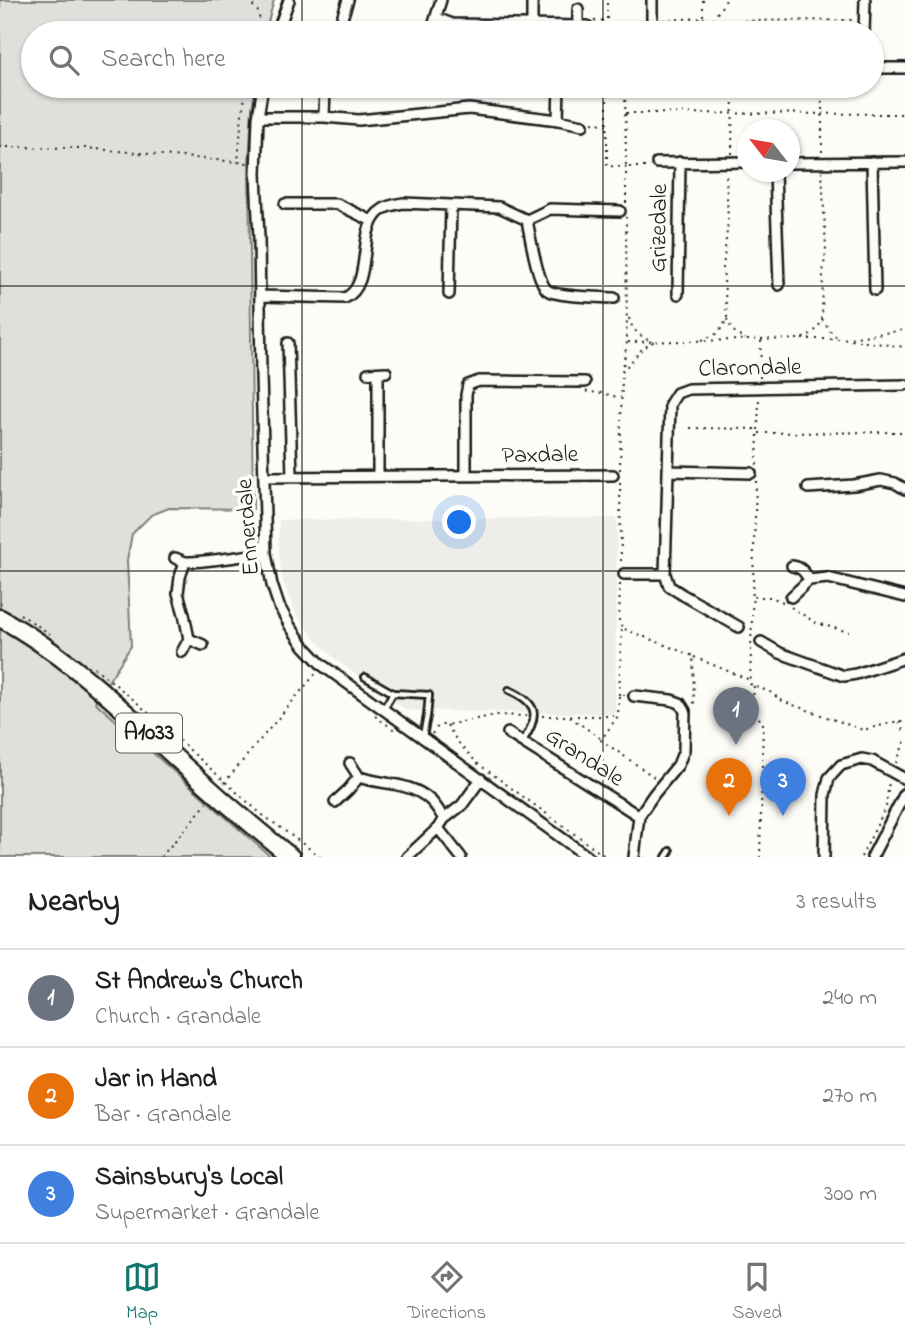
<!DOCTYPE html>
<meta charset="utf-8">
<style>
:root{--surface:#fff;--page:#f2f2f2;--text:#202124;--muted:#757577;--line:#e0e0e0;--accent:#0f766e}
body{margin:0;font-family:"Indie Flower",sans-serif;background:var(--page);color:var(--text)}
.compass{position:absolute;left:737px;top:119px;width:63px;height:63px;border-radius:50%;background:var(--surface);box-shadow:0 2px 5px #0004;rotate:301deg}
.you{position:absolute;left:460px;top:523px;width:24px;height:24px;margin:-18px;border:5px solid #fff;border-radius:50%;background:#1a73e8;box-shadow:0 0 0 10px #1a73e833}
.badge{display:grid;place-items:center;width:46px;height:46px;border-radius:50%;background:var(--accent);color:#fff;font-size:23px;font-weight:700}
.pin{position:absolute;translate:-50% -58px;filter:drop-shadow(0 2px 4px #0008)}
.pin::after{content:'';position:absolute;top:37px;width:24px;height:21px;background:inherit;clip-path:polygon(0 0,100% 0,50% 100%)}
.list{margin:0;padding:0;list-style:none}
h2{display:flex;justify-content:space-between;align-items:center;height:91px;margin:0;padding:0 28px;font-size:30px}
h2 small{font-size:23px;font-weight:400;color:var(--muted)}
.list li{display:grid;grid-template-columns:46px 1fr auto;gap:21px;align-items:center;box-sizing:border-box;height:98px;padding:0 28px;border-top:2px solid var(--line)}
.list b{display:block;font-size:26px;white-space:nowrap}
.list p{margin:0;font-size:23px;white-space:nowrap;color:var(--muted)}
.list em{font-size:23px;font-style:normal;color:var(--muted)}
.icon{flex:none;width:38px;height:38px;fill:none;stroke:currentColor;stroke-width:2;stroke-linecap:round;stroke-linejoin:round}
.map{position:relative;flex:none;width:905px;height:857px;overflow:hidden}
.search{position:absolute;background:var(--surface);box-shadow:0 2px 5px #0004;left:21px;right:21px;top:21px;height:77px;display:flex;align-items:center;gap:18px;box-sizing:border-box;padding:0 24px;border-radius:38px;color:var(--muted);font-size:26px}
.sheet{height:385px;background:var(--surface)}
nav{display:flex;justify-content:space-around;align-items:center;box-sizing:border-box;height:98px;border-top:2px solid var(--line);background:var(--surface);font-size:19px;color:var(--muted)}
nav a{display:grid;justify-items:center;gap:4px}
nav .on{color:var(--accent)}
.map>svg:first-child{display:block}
.built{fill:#eeede9}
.green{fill:#e0dfdb;stroke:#7e7e7c;stroke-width:2}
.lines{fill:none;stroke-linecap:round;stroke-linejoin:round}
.service-casing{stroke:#1c1c1c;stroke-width:10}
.minor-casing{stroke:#1c1c1c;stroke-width:14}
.trunk-casing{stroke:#1c1c1c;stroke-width:21}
.path{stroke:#1c1c1c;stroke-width:2;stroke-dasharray:2 5;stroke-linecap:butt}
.service{stroke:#fdfcf7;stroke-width:4.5}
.minor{stroke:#fdfcf7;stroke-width:9}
.trunk{stroke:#fdfcf7;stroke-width:16}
.grid{fill:none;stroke:#1c1c1c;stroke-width:2;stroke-opacity:0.55}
.labels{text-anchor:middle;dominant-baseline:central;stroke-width:7;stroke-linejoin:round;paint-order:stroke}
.shield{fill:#fdfcf7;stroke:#605f5e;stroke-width:2}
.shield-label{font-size:23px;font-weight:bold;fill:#1c1c1c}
.street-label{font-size:24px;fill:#1c1c1c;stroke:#fdfcf7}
</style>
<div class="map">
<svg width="905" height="857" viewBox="0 0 905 857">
<rect width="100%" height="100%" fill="#fdfcf7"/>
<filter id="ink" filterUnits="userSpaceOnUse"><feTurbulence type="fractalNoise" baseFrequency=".0143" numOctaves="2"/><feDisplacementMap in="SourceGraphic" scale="14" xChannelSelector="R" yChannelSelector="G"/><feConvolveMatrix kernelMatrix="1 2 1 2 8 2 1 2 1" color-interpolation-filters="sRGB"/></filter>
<g filter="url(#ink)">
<path class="built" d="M 617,518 L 615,714 L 406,710 L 336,660 L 314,637 L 297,615 L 283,583 L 279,552 L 279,520 Z"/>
<path class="green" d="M 0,0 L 274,0 L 265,33 L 33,33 L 33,86 L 256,86 L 252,108 L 249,163 L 253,509 L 169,508 L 151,515 L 132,534 L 127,560 L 131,646 L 95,702 L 271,857 L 0,857 Z"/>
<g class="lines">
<g class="service-casing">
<path id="service" d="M 365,677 L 393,693 L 429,695 L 427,716 L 423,736
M 509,690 C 538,703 540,715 523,741
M 384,708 L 393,693
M 666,857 L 670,851"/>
</g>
<g class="minor-casing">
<path id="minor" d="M 578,9 L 578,26
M 437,18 L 452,24 L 587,26
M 532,25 L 532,0
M 277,33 L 289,0
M 337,33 L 348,0
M 431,33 L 441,0
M 652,33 L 652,0
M 864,33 L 865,0
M 872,68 L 905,68
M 263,86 L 258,117 L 256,174 L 259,238 L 261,375 L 266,553 L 272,585 L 279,606 L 290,626 L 304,646 L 322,665 L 588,857
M 258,117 L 324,117 L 359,120 L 469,109 L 558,120 L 583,125
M 324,117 L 325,86
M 558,120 L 559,86
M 872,162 L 875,290
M 657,163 L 748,162
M 790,163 L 905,162
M 775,172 L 779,285
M 285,204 L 337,204 L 372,221
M 527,220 L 550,209 L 620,211
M 449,294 L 451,205
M 678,294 L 680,162
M 260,296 L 345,298 C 373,285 357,234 378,213 C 385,206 393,205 403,203 L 499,207 L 527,220 C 530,235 537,281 547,290 C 556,297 601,297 614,298
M 288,343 L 292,476
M 368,373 L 386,372
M 668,471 L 751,473
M 378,476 L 378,373
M 466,476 L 466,395 L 468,385 L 479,381 L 585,382
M 264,477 L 613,475
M 808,488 L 854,485 L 881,480 L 895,483 L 905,489
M 175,558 L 185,562
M 792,566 C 801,567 805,572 809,580
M 624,574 L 665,574
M 791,597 L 809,580 L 828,578 L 905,597
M 739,627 L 683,595 L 669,586 L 665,574 L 670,404 L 677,393 L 688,389 L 905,385
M 189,639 L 184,614 L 178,593 L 180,577 L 185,562 C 212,562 239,556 266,553
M 761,642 L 780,653 L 844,676 L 856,674 L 905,658
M 182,652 L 189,639 L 203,645
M 634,696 L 671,700 L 680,703 L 685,711 L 684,750 L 678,765 L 654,794 L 639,816 L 634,857
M 508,733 L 639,816
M 350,763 L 359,777
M 335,802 L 348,790 L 359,777 C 383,785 411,782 430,800 C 436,805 440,813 444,819
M 438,828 L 461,857
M 407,857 L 438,828 L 444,819 L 462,805 L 481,779
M 824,857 L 825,795 L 829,778 L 841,765 L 862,759 L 872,761 L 905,779
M 872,857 L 905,793"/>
</g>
<g class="trunk-casing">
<path id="trunk" d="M 0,618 C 71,657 129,716 189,770 C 222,800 256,829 291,857"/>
</g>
<path class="path" d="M 248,0 L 260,14 L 256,33
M 703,18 L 712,21 L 856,20
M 663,20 L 703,18 L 703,0
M 594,21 L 606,20
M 607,33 L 607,0
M 711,33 L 712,21 L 726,0
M 247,86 L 242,114 L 238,162 L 248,163
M 607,86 L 607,166 L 626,167 L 626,204
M 625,86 L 626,167 L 647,167
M 626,113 L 905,114
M 592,122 L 607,125
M 0,147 L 85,148 L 238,162
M 822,152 L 822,86
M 732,154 L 733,86
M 727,319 C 731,329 736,336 746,339
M 822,319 L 833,335 L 838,337
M 802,339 L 842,339 L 905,330
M 844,339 L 905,347
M 702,340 L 716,334 L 723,327 L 727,317 L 723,268 L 728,221 L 726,173
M 628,342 L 801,339 L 810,335 L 818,328 L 822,319 L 823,273 L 826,250 L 822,171
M 622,372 L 642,349 L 653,342 C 641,337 632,331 629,318
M 760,378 L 761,341
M 586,391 C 591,393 595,392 601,393 C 608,394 613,397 621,397
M 690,428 L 757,429
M 759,433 L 905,432
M 757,465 L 759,398
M 620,470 L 622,373 L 627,342 L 626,217
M 756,481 L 750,684 L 772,693 L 779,699 L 785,702 L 863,730 L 894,722 L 905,722
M 620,482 L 621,564
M 620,584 L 619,620 L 622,628
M 754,597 L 771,597 L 783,602
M 0,603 L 6,606
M 791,607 L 816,623 L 849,632
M 20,614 L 50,634
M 694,657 L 750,680
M 94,667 L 134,700 L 260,813 L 321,857
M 754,686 L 752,712 L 763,722 L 760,857
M 619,695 L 622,628 L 693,656 L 694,707
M 625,695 L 619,695 L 618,716 L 601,740 L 654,777
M 375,716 L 396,731
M 542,716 L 618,716
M 570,717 L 600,738
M 899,722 L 905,734
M 447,725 L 457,741 L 477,763 L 606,857
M 432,734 L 439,725 L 447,725 L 496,715 L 526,716
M 896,763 L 905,741
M 224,783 L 317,672
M 161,857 L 207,803
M 861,857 L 886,807 L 889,781"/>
<use href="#service" class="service"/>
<use href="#minor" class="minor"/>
<use href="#trunk" class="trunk"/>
</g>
</g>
<path class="grid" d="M 302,0 L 302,33M 603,0 L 603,33M 302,86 L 302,857M 603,86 L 603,857M 0,286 L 905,286M 0,571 L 905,571"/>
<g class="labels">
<rect class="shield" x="116" y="713.5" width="66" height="39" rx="5"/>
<g class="shield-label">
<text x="149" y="733">A1033</text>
</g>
<g class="street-label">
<text transform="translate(660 228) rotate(-89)">Grizedale</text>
<text transform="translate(750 369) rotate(-1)">Clarondale</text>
<text transform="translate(540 456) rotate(-1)">Paxdale</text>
<text transform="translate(249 527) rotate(-94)">Ennerdale</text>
<text transform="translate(584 758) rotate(33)">Grandale</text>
</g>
</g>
</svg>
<svg class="compass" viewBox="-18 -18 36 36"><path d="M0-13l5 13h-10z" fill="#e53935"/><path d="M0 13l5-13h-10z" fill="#757577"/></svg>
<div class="you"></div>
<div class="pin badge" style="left:736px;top:745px;background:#6b7280">1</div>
<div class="pin badge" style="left:729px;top:816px;background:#e8710a">2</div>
<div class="pin badge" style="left:783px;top:816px;background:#3f7fe0">3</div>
<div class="search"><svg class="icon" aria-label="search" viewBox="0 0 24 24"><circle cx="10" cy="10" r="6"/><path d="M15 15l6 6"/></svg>Search here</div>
</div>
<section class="sheet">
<h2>Nearby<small>3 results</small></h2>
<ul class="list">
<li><span class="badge" style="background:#6b7280">1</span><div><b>St Andrew's Church</b><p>Church · Grandale</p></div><em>240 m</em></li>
<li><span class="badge" style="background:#e8710a">2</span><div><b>Jar in Hand</b><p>Bar · Grandale</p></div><em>270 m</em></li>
<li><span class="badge" style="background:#3f7fe0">3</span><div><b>Sainsbury's Local</b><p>Supermarket · Grandale</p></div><em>300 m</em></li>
</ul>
</section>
<nav>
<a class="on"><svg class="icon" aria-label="map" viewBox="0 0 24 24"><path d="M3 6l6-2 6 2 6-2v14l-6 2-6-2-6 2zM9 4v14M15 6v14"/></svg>Map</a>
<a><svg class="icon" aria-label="directions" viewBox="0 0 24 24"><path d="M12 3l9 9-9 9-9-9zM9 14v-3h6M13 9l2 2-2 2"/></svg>Directions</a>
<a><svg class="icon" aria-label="saved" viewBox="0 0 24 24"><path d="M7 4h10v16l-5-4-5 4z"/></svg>Saved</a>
</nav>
